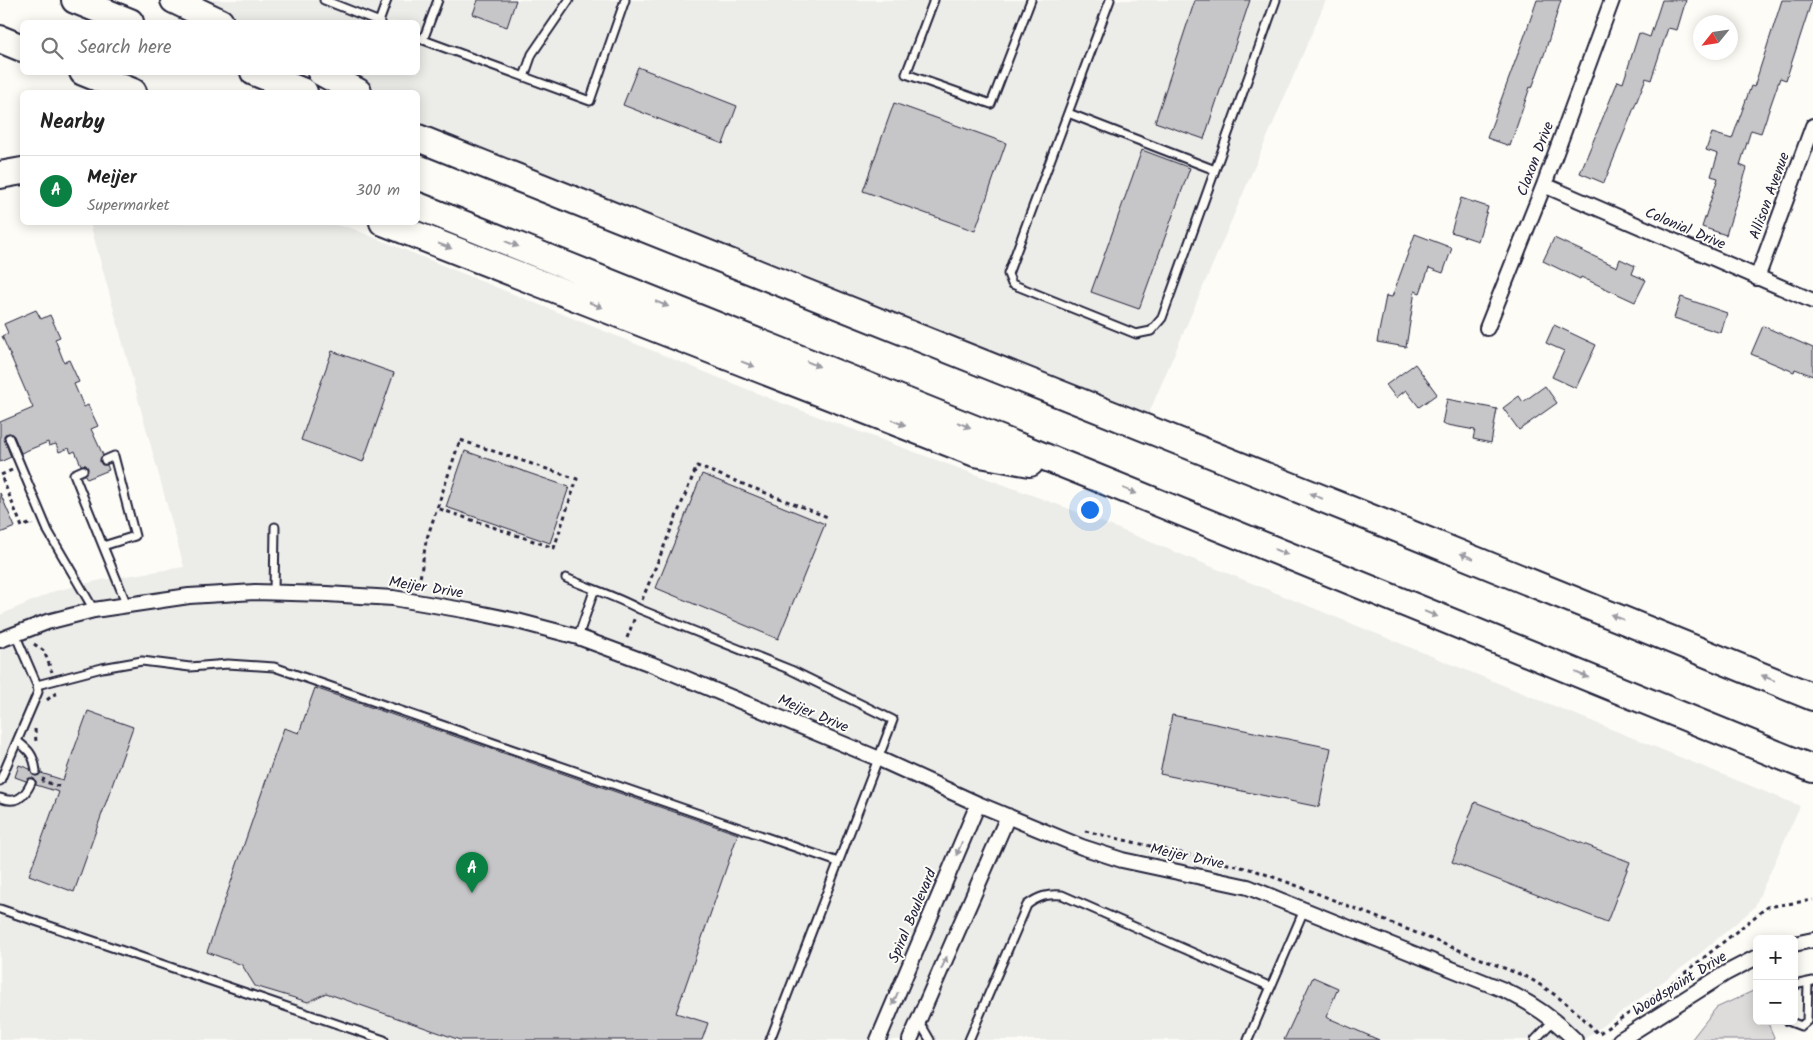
<!DOCTYPE html>
<meta charset="utf-8">
<style>
:root{--surface:#fff;--page:#f6f6f6;--text:#222;--muted:#767676;--line:#e0e0e0;--accent:#0b8043}
body{margin:0;font-family:Kalam,sans-serif;background:var(--page);color:var(--text)}
.controls{position:absolute;right:15px;bottom:15px;display:grid;overflow:hidden;border-radius:8px;box-shadow:0 2px 12px #0003}
.controls button{width:45px;height:45px;display:grid;place-items:center;padding:0;border:0;border-bottom:1px solid var(--line);background:var(--surface);color:var(--text);font:25px sans-serif}
.compass{position:absolute;left:1693px;top:15px;width:45px;height:45px;border-radius:50%;background:var(--surface);box-shadow:0 2px 12px #0003;rotate:240deg}
.you{position:absolute;left:1089px;top:509px;width:18px;height:18px;margin:-12px;border:4px solid #fff;border-radius:50%;background:#1a73e8;box-shadow:0 0 0 8px #1a73e833}
.badge{display:grid;place-items:center;width:32px;height:32px;border-radius:50%;background:var(--accent);color:#fff;font-size:16px;font-weight:700}
.pin{position:absolute;translate:-50% -41px;filter:drop-shadow(0 1px 2px #0008)}
.pin::after{content:'';position:absolute;top:26px;width:18px;height:15px;background:inherit;clip-path:polygon(0 0,100% 0,50% 100%)}
.list{margin:0;padding:0;list-style:none}
h2{display:flex;justify-content:space-between;align-items:center;height:65px;margin:0;padding:0 20px;font-size:21px}
h2 small{font-size:16px;font-weight:400;color:var(--muted)}
.list li{display:grid;grid-template-columns:32px 1fr auto;gap:15px;align-items:center;box-sizing:border-box;height:70px;padding:0 20px;border-top:1px solid var(--line)}
.list b{display:block;font-size:19px;white-space:nowrap}
.list p{margin:0;font-size:16px;white-space:nowrap;color:var(--muted)}
.list em{font-size:16px;font-style:normal;color:var(--muted)}
.icon{flex:none;width:28px;height:28px;fill:none;stroke:currentColor;stroke-width:2;stroke-linecap:round;stroke-linejoin:round}
.map{position:relative;flex:none;width:1813px;height:1040px;overflow:hidden}
.search{position:absolute;background:var(--surface);box-shadow:0 2px 12px #0003;left:20px;top:20px;width:400px;height:55px;display:flex;align-items:center;gap:12px;box-sizing:border-box;padding:0 18px;border-radius:8px;color:var(--muted);font-size:19px}
.panel{position:absolute;background:var(--surface);box-shadow:0 2px 12px #0003;left:20px;top:90px;width:400px;height:135px;border-radius:8px}
.map>svg:first-child{display:block}
.built{fill:#ecece9}
.green{fill:#dddcdb;stroke:#807f8b}
.building{fill:#c6c6c8;stroke:#22223b}
.lines{fill:none;stroke-linecap:round;stroke-linejoin:round}
.service-casing{stroke:#22223b;stroke-width:11}
.minor-casing{stroke:#22223b;stroke-width:18}
.motorway-casing{stroke:#22223b;stroke-width:30}
.path{stroke:#22223b;stroke-width:3;stroke-dasharray:4 4;stroke-linecap:butt}
.service{stroke:#fdfcf7;stroke-width:7}
.minor{stroke:#fdfcf7;stroke-width:14}
.motorway{stroke:#fdfcf7;stroke-width:26}
.oneway{fill:#9a9aa2}
.labels{text-anchor:middle;dominant-baseline:central;stroke-width:4;stroke-linejoin:round;paint-order:stroke}
.street-label{font-size:15px;fill:#22223b;stroke:#fdfcf7}
</style>
<div class="map">
<svg width="1813" height="1040" viewBox="0 0 1813 1040">
<rect width="100%" height="100%" fill="#fdfcf7"/>
<filter id="ink" filterUnits="userSpaceOnUse"><feTurbulence type="fractalNoise" baseFrequency=".02" numOctaves="2"/><feDisplacementMap in="SourceGraphic" scale="10" xChannelSelector="R" yChannelSelector="G"/><feConvolveMatrix kernelMatrix="1 2 1 2 8 2 1 2 1" color-interpolation-filters="sRGB"/></filter>
<g filter="url(#ink)">
<path class="built" d="M 174,0 L 1326,0 L 1143,427 L 418,134 L 418,92 L 358,92 L 321,73 L 418,72 L 418,22 L 220,22 Z
M 90,223 L 326,223 L 351,228 L 776,401 L 1067,508 L 1800,806 L 1754,908 L 1691,961 L 1583,1040 L 0,1040 L 0,615 L 55,591 L 101,580 L 184,567 Z"/>
<path class="green" d="M 1753,991 L 1757,1000 L 1757,1021 L 1767,1021 L 1774,1037 L 1773,1040 L 1691,1040 L 1716,1008 Z"/>
<path class="building" d="M 478,0 L 516,0 L 507,27 L 473,14 Z
M 1195,0 L 1250,0 L 1204,139 L 1155,122 Z
M 1537,0 L 1561,0 L 1545,52 L 1532,88 L 1530,87 L 1510,146 L 1487,138 L 1526,32 Z
M 1662,0 L 1686,0 L 1677,30 L 1668,28 L 1651,80 L 1646,78 L 1604,183 L 1580,173 L 1618,81 L 1623,83 L 1639,33 L 1650,37 Z
M 1782,0 L 1812,0 L 1786,80 L 1780,78 L 1761,133 L 1751,130 L 1740,165 L 1747,168 L 1726,235 L 1702,227 L 1718,178 L 1711,176 L 1718,154 L 1706,150 L 1712,133 L 1732,139 L 1751,86 L 1754,87 Z
M 638,67 L 737,106 L 723,144 L 623,105 Z
M 894,103 L 1006,143 L 975,231 L 863,191 Z
M 1142,150 L 1190,168 L 1139,309 L 1091,292 Z
M 1461,198 L 1488,207 L 1478,241 L 1451,232 Z
M 1415,234 L 1452,248 L 1443,273 L 1429,268 L 1420,293 L 1415,291 L 1406,347 L 1377,342 L 1386,296 L 1392,297 Z
M 1554,238 L 1617,267 L 1620,259 L 1635,266 L 1632,274 L 1646,280 L 1635,302 L 1581,277 L 1580,279 L 1543,261 Z
M 1681,297 L 1727,313 L 1721,333 L 1674,318 Z
M 36,310 L 41,319 L 50,315 L 60,337 L 55,339 L 64,362 L 69,360 L 79,382 L 74,384 L 84,407 L 88,405 L 98,426 L 91,429 L 103,455 L 100,462 L 102,465 L 107,465 L 109,470 L 87,479 L 85,475 L 88,468 L 86,465 L 81,465 L 75,451 L 71,453 L 69,448 L 59,452 L 56,444 L 49,446 L 48,442 L 21,453 L 14,436 L 10,433 L 5,434 L 4,438 L 11,457 L 0,462 L 0,422 L 33,408 L 2,336 L 8,333 L 4,324 Z
M 1554,325 L 1596,345 L 1576,388 L 1552,377 L 1564,351 L 1546,343 Z
M 1763,326 L 1813,348 L 1813,376 L 1795,369 L 1794,372 L 1751,354 Z
M 332,351 L 394,373 L 363,462 L 301,440 Z
M 1415,364 L 1437,394 L 1419,407 L 1406,390 L 1396,398 L 1386,385 Z
M 1545,386 L 1557,403 L 1519,430 L 1503,408 L 1519,396 L 1523,402 Z
M 1447,399 L 1497,409 L 1491,443 L 1473,439 L 1475,430 L 1442,424 Z
M 465,451 L 569,487 L 550,543 L 446,507 Z
M 702,474 L 825,524 L 778,639 L 656,588 Z
M 0,493 L 15,527 L 0,533 Z
M 315,688 L 738,834 L 676,1013 L 708,1023 L 702,1040 L 460,1040 L 326,993 L 308,1002 L 255,986 L 242,965 L 207,952 L 284,728 L 299,733 Z
M 88,711 L 133,727 L 74,892 L 29,875 L 59,792 L 36,785 L 36,781 L 33,778 L 29,778 L 26,781 L 15,777 L 19,765 L 30,769 L 32,774 L 35,776 L 39,775 L 41,773 L 63,780 Z
M 1172,715 L 1331,748 L 1319,807 L 1160,774 Z
M 1475,802 L 1630,862 L 1607,922 L 1452,862 Z
M 1313,977 L 1338,988 L 1326,1017 L 1379,1040 L 1284,1040 Z"/>
<g class="lines">
<g class="service-casing">
<path id="service" d="M 324,0 L 380,22
M 934,0 L 906,74 L 991,104 L 1031,0
M 1110,0 L 1008,274 L 1012,284 L 1136,334 L 1151,331 L 1162,318 L 1276,0
M 379,22 L 387,0
M 418,38 L 590,101 L 625,0
M 423,40 L 438,0
M 524,77 L 532,54 L 569,0
M 1068,113 L 1215,170
M 9,438 L 48,531 L 94,610
M 105,460 L 114,456 L 135,536 L 103,546 L 127,605
M 83,470 L 74,474 L 103,546
M 566,578 C 591,589 615,596 639,609 L 791,670 L 893,720 L 770,1040
M 274,593 L 275,527
M 15,634 L 37,685
M 578,637 L 594,591
M 17,741 C 29,750 34,755 36,771
M 0,781 L 38,692 L 37,685 L 102,668 L 142,661 L 190,667 L 228,664 L 274,667 L 838,862
M 0,798 C 16,804 24,798 31,783
M 0,909 L 384,1040
M 1794,985 L 1813,981
M 919,1021 L 930,1040
M 1788,1021 L 1801,1026 L 1807,1021 L 1808,982
M 969,1040 L 1027,905 C 1039,896 1047,894 1062,895 L 1271,987
M 1248,1040 L 1304,910
M 1535,1040 L 1554,1020"/>
</g>
<g class="minor-casing">
<path id="minor" d="M 1544,185 L 1813,301
M 1757,278 L 1813,126
M 1487,328 L 1544,185 L 1612,0
M 0,640 L 47,622 L 94,610 L 189,596 L 255,592 L 327,594 L 393,598 L 469,611 L 517,621 L 578,637 L 651,664 L 877,758 L 978,804 L 1082,847 L 1122,860 L 1248,887 L 1287,903 L 1504,990 C 1533,1004 1553,1018 1575,1040
M 1794,944 L 1813,940
M 878,1040 L 978,804
M 910,1040 L 1008,816
M 1620,1040 L 1726,973 L 1757,957"/>
</g>
<g class="motorway-casing">
<path id="motorway" d="M 75,0 L 130,22
M 174,0 L 220,22
M 0,39 L 22,48
M 83,72 L 133,92
M 254,72 L 304,92
M 321,72 L 358,92
M 418,138 L 1391,526 L 1813,697
M 0,175 L 22,171
M 418,206 L 1085,473 L 1813,769
M 383,222 L 975,453 L 1030,463"/>
</g>
<path class="path" d="M 12,470 L 1,475 L 22,527 L 31,523 L 32,525
M 419,585 L 426,541 L 460,440 L 577,479 L 554,548 L 437,508
M 642,600 L 697,466 L 830,518
M 627,638 L 635,617
M 34,644 L 44,651 L 52,672
M 47,700 L 53,695 L 60,692
M 35,729 L 36,742
M 44,778 L 43,781 L 61,787
M 1085,831 L 1254,870 L 1306,889 L 1529,978 C 1558,996 1575,1008 1598,1034 L 1662,991 L 1767,907 L 1813,900"/>
<use href="#service" class="service"/>
<use href="#minor" class="minor"/>
<use href="#motorway" class="motorway"/>
</g>
<defs><path id="oneway-solid" d="M-6-.8H1V-3.2L6.5 0L1 3.2V.8H-6Z" transform="scale(1.25)"/></defs>
<g class="oneway">
<use href="#oneway-solid" transform="translate(512 244) rotate(22)"/>
<use href="#oneway-solid" transform="translate(445 246) rotate(21)"/>
<use href="#oneway-solid" transform="translate(662 304) rotate(22)"/>
<use href="#oneway-solid" transform="translate(596 305) rotate(21)"/>
<use href="#oneway-solid" transform="translate(748 364) rotate(21)"/>
<use href="#oneway-solid" transform="translate(813 364) rotate(22)"/>
<use href="#oneway-solid" transform="translate(899 423) rotate(22)"/>
<use href="#oneway-solid" transform="translate(964 425) rotate(22)"/>
<use href="#oneway-solid" transform="translate(1130 491) rotate(22)"/>
<use href="#oneway-solid" transform="translate(1316 496) rotate(-158)"/>
<use href="#oneway-solid" transform="translate(1281 552) rotate(22)"/>
<use href="#oneway-solid" transform="translate(1467 556) rotate(-158)"/>
<use href="#oneway-solid" transform="translate(1431 614) rotate(22)"/>
<use href="#oneway-solid" transform="translate(1617 617) rotate(-158)"/>
<use href="#oneway-solid" transform="translate(1582 675) rotate(22)"/>
<use href="#oneway-solid" transform="translate(1768 678) rotate(-157)"/>
<use href="#oneway-solid" transform="translate(959 849) rotate(113)"/>
<use href="#oneway-solid" transform="translate(944 963) rotate(-66)"/>
<use href="#oneway-solid" transform="translate(895 999) rotate(113)"/>
</g>
</g>
<g class="labels">
<g class="street-label">
<text transform="translate(1536 159) rotate(-69)">Claxon Drive</text>
<text transform="translate(1770 196) rotate(-70)">Allison Avenue</text>
<text transform="translate(1685 229) rotate(23)">Colonial Drive</text>
<text transform="translate(426 588) rotate(9)">Meijer Drive</text>
<text transform="translate(813 714) rotate(23)">Meijer Drive</text>
<text transform="translate(1187 857) rotate(12)">Meijer Drive</text>
<text transform="translate(913 916) rotate(-67)">Spiral Boulevard</text>
<text transform="translate(1680 984) rotate(-32)">Woodspoint Drive</text>
</g>
</g>
</svg>
<div class="controls">
<button>+</button>
<button>−</button>
</div>
<svg class="compass" viewBox="-18 -18 36 36"><path d="M0-13l5 13h-10z" fill="#e53935"/><path d="M0 13l5-13h-10z" fill="#767676"/></svg>
<div class="you"></div>
<div class="pin badge" style="left:472px;top:893px">A</div>
<div class="search"><svg class="icon" aria-label="search" viewBox="0 0 24 24"><circle cx="10" cy="10" r="6"/><path d="M15 15l6 6"/></svg>Search here</div>
<section class="panel">
<h2>Nearby<small></small></h2>
<ul class="list">
<li><span class="badge">A</span><div><b>Meijer</b><p>Supermarket</p></div><em>300 m</em></li>
</ul>
</section>
</div>
